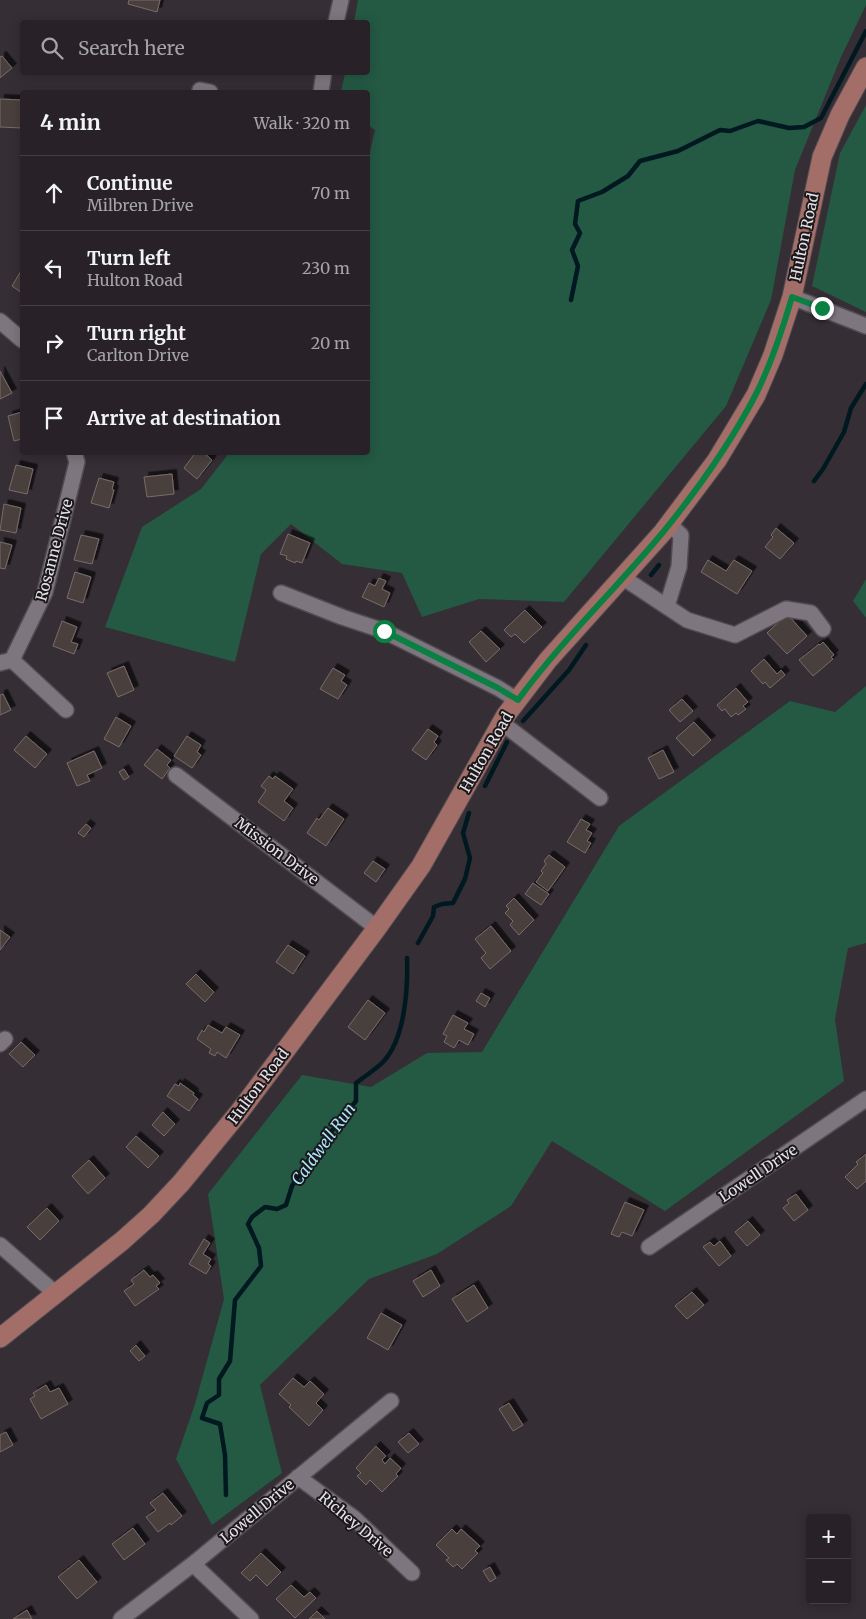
<!DOCTYPE html>
<meta charset="utf-8">
<style>
:root{--surface:#282228;--page:#302a30;--text:#f1f3f6;--muted:#a5a4a8;--line:#443f45}
body{margin:0;font-family:Merriweather,serif;background:var(--page);color:var(--text)}
.controls{position:absolute;right:15px;bottom:15px;display:grid;overflow:hidden;border-radius:5px;box-shadow:0 2px 12px #0003}
.controls button{width:45px;height:45px;display:grid;place-items:center;padding:0;border:0;border-bottom:1px solid var(--line);background:var(--surface);color:var(--text);font:25px sans-serif}
.stop{position:absolute;width:15px;height:15px;margin:-11px;border:4px solid #0b8043;border-radius:50%;background:#fff}
.stop.end{background:#0b8043;border-color:#fff;box-shadow:0 1px 5px #0008}
.list{margin:0;padding:0;list-style:none}
h2{display:flex;justify-content:space-between;align-items:center;height:65px;margin:0;padding:0 20px;font-size:21px}
h2 small{font-size:16px;font-weight:400;color:var(--muted)}
.list li{display:grid;grid-template-columns:32px 1fr auto;gap:15px;align-items:center;box-sizing:border-box;height:75px;padding:0 20px;border-top:1px solid var(--line)}
.list b{display:block;font-size:19px;white-space:nowrap}
.list p{margin:0;font-size:16px;white-space:nowrap;color:var(--muted)}
.list em{font-size:16px;font-style:normal;color:var(--muted)}
.icon{flex:none;width:28px;height:28px;fill:none;stroke:currentColor;stroke-width:2;stroke-linecap:round;stroke-linejoin:round}
.map{position:relative;flex:none;width:866px;height:1619px;overflow:hidden}
.search{position:absolute;background:var(--surface);box-shadow:0 2px 12px #0003;left:20px;top:20px;width:350px;height:55px;display:flex;align-items:center;gap:12px;box-sizing:border-box;padding:0 18px;border-radius:5px;color:var(--muted);font-size:19px}
.panel{position:absolute;background:var(--surface);box-shadow:0 2px 12px #0003;left:20px;top:90px;width:350px;height:365px;border-radius:5px}
.map>svg:first-child{display:block}
.green{fill:#245944}
.lines{fill:none;stroke-linecap:round;stroke-linejoin:round}
.stream{stroke:#001920;stroke-width:4.5}
.building{fill:#4a3f3d;stroke:#796c6a;filter:url(#shadow)}
.minor-casing{stroke:#514b51;stroke-width:18}
.major-casing{stroke:#514b51;stroke-width:21}
.minor{stroke:#7e767e;stroke-width:15}
.major{stroke:#a36e68;stroke-width:19}
.route{stroke:#0b8043;stroke-width:6}
.labels{text-anchor:middle;dominant-baseline:central;stroke-width:4;stroke-linejoin:round;paint-order:stroke}
.street-label{font-size:15px;fill:#e6e1e6;stroke:#1b181b}
.water-label{font-size:16px;font-style:italic;fill:#a8eafd;stroke:#1b181b}
</style>
<div class="map">
<svg width="866" height="1619" viewBox="0 0 866 1619">
<defs>
<filter id="shadow"><feDropShadow dx="4.5" dy="-4.5" stdDeviation="0" flood-color="#0009"/></filter>
</defs>
<rect width="100%" height="100%" fill="#352e35"/>
<path class="green" d="M 358,0 L 866,0 L 866,5 L 841,57 L 795,170 L 771,300 L 726,406 L 564,602 L 479,599 L 422,617 L 402,573 L 342,564 L 291,524 L 261,554 L 235,662 L 105,627 L 142,527 L 201,489 L 229,453 L 368,452 L 368,160 L 375,130 L 368,125 L 368,92 L 341,92 L 345,73 L 368,72 L 368,22 L 354,22 Z
M 866,105 L 866,312 L 812,286 L 840,153 Z
M 866,579 L 866,618 L 853,601 Z
M 866,686 L 866,943 L 848,948 L 835,1019 L 844,1081 L 665,1211 L 552,1141 L 511,1206 L 437,1254 L 369,1279 L 260,1385 L 282,1473 L 212,1525 L 176,1459 L 195,1404 L 224,1299 L 208,1194 L 302,1075 L 371,1087 L 427,1053 L 482,1052 L 619,826 L 790,701 L 835,712 Z"/>
<g class="lines">
<path class="stream" d="M 571,300 L 578,266 L 572,250 L 580,233 L 575,224 L 578,201 L 602,192 L 628,176 L 640,161 L 678,151 L 720,130 L 730,131 L 758,121 L 789,128 L 804,127 L 821,118 L 866,31
M 814,481 L 823,469 L 844,432 L 851,408 L 866,384
M 651,575 L 659,565
M 523,721 L 569,670 L 586,645
M 485,786 L 507,742
M 418,943 L 433,916 L 434,907 L 442,904 L 453,903 L 465,879 L 470,858 L 463,833 L 469,813
M 226,1495 L 225,1455 L 220,1424 L 202,1418 L 207,1403 L 219,1395 L 219,1379 L 230,1361 L 235,1300 L 261,1266 L 259,1248 L 248,1224 L 252,1217 L 265,1207 L 277,1209 L 286,1205 L 292,1186 L 307,1162 L 356,1101 L 356,1083 C 365,1076 375,1070 383,1062 C 405,1039 408,989 407,958"/>
</g>
<path class="building" d="M 129,0 L 160,0 L 157,12 L 128,4 Z
M 2,56 L 12,68 L 0,78 L 0,57 Z
M 0,99 L 22,100 L 22,128 L 0,127 Z
M 21,271 L 22,271 L 22,293 L 12,286 Z
M 0,371 L 12,393 L 0,399 Z
M 22,412 L 22,439 L 14,441 L 8,416 Z
M 196,452 L 203,452 L 212,460 L 197,479 L 184,468 Z
M 16,465 L 33,469 L 27,494 L 9,490 Z
M 172,474 L 174,494 L 147,497 L 144,477 Z
M 99,478 L 114,482 L 112,489 L 114,490 L 109,508 L 91,503 Z
M 4,504 L 21,508 L 16,533 L 0,530 Z
M 776,528 L 794,543 L 780,559 L 765,547 L 773,537 L 771,535 Z
M 288,534 L 310,543 L 302,563 L 296,561 L 295,563 L 286,559 L 287,556 L 280,554 Z
M 81,535 L 99,539 L 92,564 L 74,560 Z
M 0,542 L 12,545 L 5,569 L 0,568 Z
M 708,560 L 726,571 L 734,560 L 752,571 L 737,594 L 701,572 Z
M 75,572 L 91,577 L 83,603 L 67,598 Z
M 379,578 L 386,581 L 382,589 L 390,593 L 384,607 L 362,597 L 369,583 L 375,586 Z
M 525,610 L 542,627 L 524,643 L 515,634 L 511,637 L 504,630 Z
M 787,614 L 807,636 L 787,654 L 767,633 Z
M 62,621 L 77,627 L 71,642 L 78,644 L 74,654 L 53,646 Z
M 481,631 L 500,649 L 486,662 L 469,642 Z
M 823,642 L 834,655 L 831,657 L 833,659 L 813,676 L 799,660 L 819,644 L 820,645 Z
M 764,659 L 777,674 L 781,670 L 785,675 L 770,688 L 765,682 L 763,684 L 751,671 Z
M 124,666 L 134,690 L 118,697 L 107,673 Z
M 333,668 L 345,675 L 341,681 L 347,685 L 338,699 L 320,689 Z
M 736,688 L 748,702 L 743,706 L 746,709 L 738,715 L 736,713 L 731,717 L 725,709 L 722,711 L 717,705 Z
M 3,694 L 11,710 L 0,715 L 0,695 Z
M 682,699 L 693,711 L 680,722 L 669,710 Z
M 116,717 L 131,726 L 119,747 L 104,739 Z
M 694,722 L 711,740 L 693,756 L 676,738 Z
M 428,729 L 438,736 L 434,742 L 437,745 L 426,760 L 412,750 Z
M 26,736 L 47,754 L 35,768 L 14,750 Z
M 187,736 L 201,745 L 197,752 L 201,755 L 192,768 L 174,756 Z
M 157,749 L 171,760 L 167,765 L 170,768 L 162,779 L 144,765 Z
M 663,750 L 674,772 L 659,779 L 648,758 Z
M 94,751 L 102,768 L 87,775 L 90,781 L 77,786 L 67,763 Z
M 124,769 L 129,777 L 124,780 L 119,772 Z
M 269,776 L 273,779 L 275,776 L 293,789 L 284,801 L 293,808 L 284,821 L 258,802 L 266,790 L 261,786 Z
M 328,808 L 344,819 L 326,846 L 307,833 L 317,818 L 319,820 Z
M 581,819 L 590,824 L 586,830 L 592,833 L 587,841 L 591,843 L 585,853 L 567,842 Z
M 86,824 L 91,828 L 84,837 L 78,833 Z
M 549,855 L 565,867 L 548,891 L 536,882 L 543,873 L 541,871 L 546,864 L 544,861 Z
M 373,861 L 385,869 L 376,882 L 364,873 Z
M 533,883 L 549,894 L 541,905 L 525,894 Z
M 514,898 L 534,920 L 519,935 L 510,925 L 513,921 L 505,913 L 509,909 L 506,906 Z
M 491,926 L 511,951 L 490,969 L 481,958 L 486,953 L 475,939 Z
M 0,930 L 10,937 L 0,950 Z
M 288,945 L 305,956 L 293,974 L 276,962 Z
M 196,974 L 214,992 L 205,1002 L 186,984 Z
M 481,993 L 490,998 L 485,1007 L 476,1001 Z
M 368,1000 L 385,1013 L 365,1040 L 348,1027 Z
M 453,1015 L 468,1023 L 464,1029 L 474,1034 L 468,1045 L 459,1040 L 454,1048 L 444,1042 L 447,1036 L 443,1034 Z
M 208,1025 L 222,1033 L 226,1027 L 240,1035 L 226,1058 L 217,1052 L 215,1056 L 209,1053 L 211,1049 L 197,1039 L 202,1030 L 204,1032 Z
M 21,1042 L 35,1055 L 23,1067 L 9,1054 Z
M 180,1083 L 194,1093 L 193,1095 L 198,1099 L 189,1111 L 167,1096 L 175,1084 L 179,1086 Z
M 163,1112 L 175,1124 L 164,1136 L 152,1125 Z
M 136,1136 L 159,1156 L 148,1168 L 126,1147 Z
M 866,1154 L 866,1181 L 857,1189 L 845,1177 L 858,1164 L 856,1162 Z
M 89,1160 L 105,1178 L 88,1194 L 72,1176 Z
M 796,1194 L 808,1210 L 794,1221 L 783,1208 L 789,1203 L 787,1200 Z
M 625,1202 L 644,1210 L 632,1236 L 622,1232 L 619,1237 L 611,1234 Z
M 47,1208 L 59,1221 L 40,1240 L 27,1227 Z
M 748,1221 L 760,1235 L 747,1246 L 735,1232 Z
M 204,1239 L 210,1243 L 203,1254 L 211,1259 L 208,1264 L 211,1266 L 206,1274 L 189,1264 Z
M 720,1241 L 731,1256 L 719,1266 L 703,1247 L 710,1242 L 714,1246 Z
M 144,1270 L 150,1277 L 153,1275 L 160,1283 L 156,1286 L 159,1289 L 135,1306 L 124,1291 L 134,1284 L 131,1280 Z
M 431,1270 L 440,1286 L 423,1297 L 413,1281 Z
M 474,1285 L 488,1308 L 467,1322 L 452,1299 Z
M 692,1292 L 704,1305 L 687,1319 L 675,1306 Z
M 381,1313 L 402,1325 L 388,1350 L 367,1338 Z
M 136,1345 L 145,1356 L 139,1361 L 130,1351 Z
M 293,1378 L 304,1387 L 310,1381 L 324,1394 L 316,1403 L 323,1410 L 309,1426 L 289,1407 L 291,1405 L 279,1394 Z
M 46,1385 L 50,1392 L 59,1388 L 68,1404 L 41,1419 L 30,1399 L 35,1396 L 33,1393 Z
M 509,1403 L 523,1425 L 513,1431 L 499,1409 Z
M 6,1432 L 13,1445 L 0,1452 L 0,1435 Z
M 409,1433 L 419,1444 L 408,1453 L 398,1442 Z
M 376,1446 L 386,1456 L 382,1460 L 385,1464 L 390,1458 L 401,1468 L 396,1474 L 398,1476 L 382,1492 L 370,1480 L 366,1485 L 357,1476 L 361,1473 L 356,1468 Z
M 163,1493 L 182,1516 L 171,1525 L 170,1523 L 158,1532 L 146,1517 L 156,1510 L 150,1503 Z
M 133,1528 L 145,1544 L 124,1560 L 112,1544 Z
M 452,1529 L 457,1534 L 461,1529 L 480,1546 L 475,1551 L 478,1553 L 462,1569 L 457,1564 L 453,1567 L 446,1560 L 449,1558 L 436,1545 Z
M 261,1553 L 281,1572 L 267,1586 L 256,1575 L 250,1581 L 241,1573 Z
M 79,1560 L 97,1582 L 77,1599 L 58,1577 Z
M 490,1567 L 496,1578 L 490,1582 L 483,1571 Z
M 291,1585 L 304,1597 L 310,1592 L 316,1598 L 295,1618 L 276,1599 Z
M 27,1610 L 32,1619 L 13,1619 Z
M 317,1611 L 325,1619 L 309,1619 Z"/>
<g class="lines">
<g class="minor-casing">
<path id="minor" d="M 336,22 L 341,0
M 200,90 L 210,92
M 321,92 L 324,72
M 792,297 L 866,326
M 0,321 L 22,340
M 622,577 L 687,620 L 735,635 L 786,609 L 811,613 L 823,629
M 281,593 L 342,617 L 384,631 L 498,688 L 517,700
M 667,606 L 679,567 L 681,535 L 669,524
M 12,660 L 66,710
M 0,663 L 12,660 L 45,592 L 77,462 L 74,452
M 502,723 L 600,798
M 176,775 L 377,928
M 0,1044 L 5,1039
M 0,1245 L 55,1293
M 649,1247 L 866,1099
M 298,1477 L 354,1518 L 412,1573
M 193,1564 L 251,1619
M 121,1619 L 193,1564 L 391,1401"/>
</g>
<g class="major-casing">
<path id="major" d="M 0,1338 L 122,1241 L 151,1215 L 181,1183 L 240,1111 L 377,928 L 421,866 L 506,715 L 548,660 L 663,532 L 717,460 L 756,395 L 773,355 L 792,297 L 822,157 L 840,115 L 866,67"/>
</g>
<use href="#minor" class="minor"/>
<use href="#major" class="major"/>
</g>
<g class="lines">
<path class="route" d="M 384,631 L 498,688 L 518,700 C 562,640 616,589 664,531 C 698,489 730,444 755,396 C 771,365 782,331 792,297 L 822,308"/>
</g>
<g class="labels">
<g class="street-label">
<text transform="translate(804 237) rotate(-78)">Hulton Road</text>
<text transform="translate(54 550) rotate(-75)">Rosanne Drive</text>
<text transform="translate(486 752) rotate(-60)">Hulton Road</text>
<text transform="translate(277 851) rotate(37)">Mission Drive</text>
<text transform="translate(258 1086) rotate(-53)">Hulton Road</text>
<text transform="translate(758 1173) rotate(-34)">Lowell Drive</text>
<text transform="translate(257 1511) rotate(-40)">Lowell Drive</text>
<text transform="translate(356 1524) rotate(40)">Richey Drive</text>
</g>
<g class="water-label">
<text transform="translate(323 1144) rotate(-54)">Caldwell Run</text>
</g>
</g>
</svg>
<div class="controls">
<button>+</button>
<button>−</button>
</div>
<div class="stop" style="left:384px;top:631px"></div>
<div class="stop end" style="left:822px;top:308px"></div>
<div class="search"><svg class="icon" aria-label="search" viewBox="0 0 24 24"><circle cx="10" cy="10" r="6"/><path d="M15 15l6 6"/></svg>Search here</div>
<section class="panel">
<h2>4 min<small>Walk · 320 m</small></h2>
<ul class="list">
<li><svg class="icon" aria-label="ahead" viewBox="0 0 24 24"><path d="M12 20V5M6 11l6-6 6 6"/></svg><div><b>Continue</b><p>Milbren Drive</p></div><em>70 m</em></li>
<li><svg class="icon" aria-label="left" viewBox="0 0 24 24"><path d="M17 20v-9H6M10 6l-5 5 5 5"/></svg><div><b>Turn left</b><p>Hulton Road</p></div><em>230 m</em></li>
<li><svg class="icon" aria-label="right" viewBox="0 0 24 24"><path d="M7 20v-9h11M14 6l5 5-5 5"/></svg><div><b>Turn right</b><p>Carlton Drive</p></div><em>20 m</em></li>
<li><svg class="icon" aria-label="arrive" viewBox="0 0 24 24"><path d="M6 21V4h12l-3 4 3 4H6"/></svg><div><b>Arrive at destination</b></div></li>
</ul>
</section>
</div>
